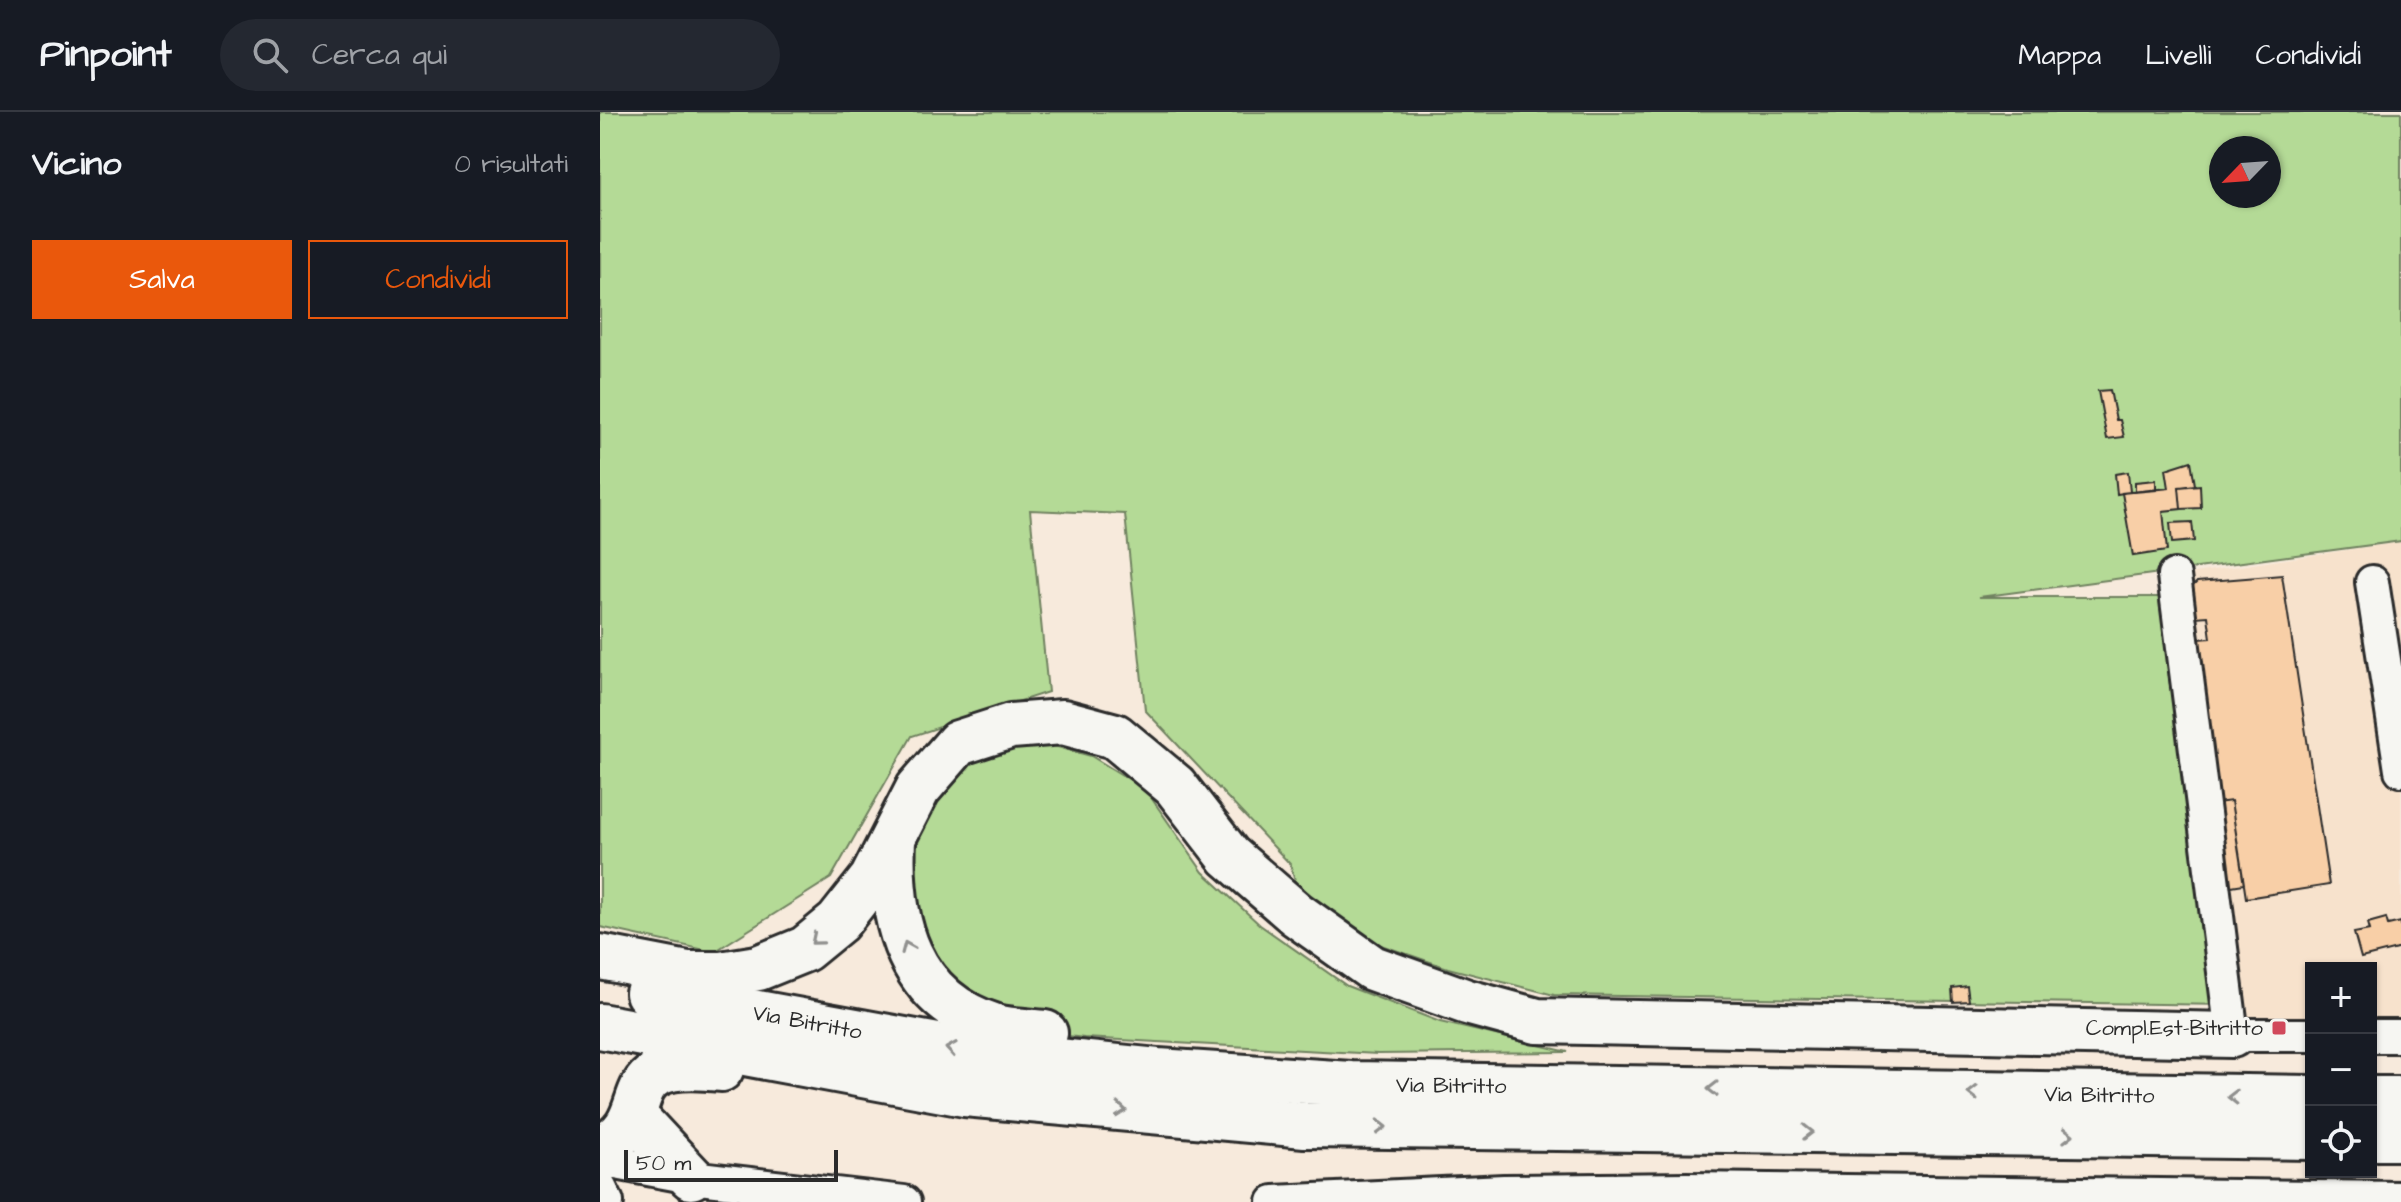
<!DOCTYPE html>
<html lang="it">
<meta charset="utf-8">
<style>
:root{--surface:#171b24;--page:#242831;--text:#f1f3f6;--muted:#9ea1a6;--line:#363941;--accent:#ea580c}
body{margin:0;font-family:"Architects Daughter",sans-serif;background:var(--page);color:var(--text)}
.controls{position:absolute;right:24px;bottom:24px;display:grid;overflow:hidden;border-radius:0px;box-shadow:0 2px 6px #0004}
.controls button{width:72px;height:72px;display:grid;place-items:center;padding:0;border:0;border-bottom:2px solid var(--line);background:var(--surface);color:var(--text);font:40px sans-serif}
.compass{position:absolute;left:1609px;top:24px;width:72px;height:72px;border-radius:50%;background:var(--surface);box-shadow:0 2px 6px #0004;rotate:245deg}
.scale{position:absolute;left:24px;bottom:20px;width:214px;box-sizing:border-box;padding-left:8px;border:4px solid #2b2b2b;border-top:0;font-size:22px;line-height:28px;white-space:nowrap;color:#2b2b2b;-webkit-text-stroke:6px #f6f6f2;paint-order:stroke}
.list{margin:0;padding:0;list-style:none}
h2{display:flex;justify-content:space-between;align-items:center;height:104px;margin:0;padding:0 32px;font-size:34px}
h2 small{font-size:26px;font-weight:400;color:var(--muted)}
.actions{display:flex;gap:16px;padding:24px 32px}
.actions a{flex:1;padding:18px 0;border:2px solid var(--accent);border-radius:0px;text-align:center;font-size:28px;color:var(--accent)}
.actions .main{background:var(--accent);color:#fff}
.icon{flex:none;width:44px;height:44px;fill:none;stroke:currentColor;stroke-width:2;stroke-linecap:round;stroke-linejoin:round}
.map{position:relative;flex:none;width:1801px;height:1090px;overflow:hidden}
header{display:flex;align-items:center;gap:48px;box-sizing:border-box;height:112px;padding:0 40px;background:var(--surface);border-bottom:2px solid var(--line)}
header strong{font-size:38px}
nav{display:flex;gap:44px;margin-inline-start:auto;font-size:28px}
.search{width:560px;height:72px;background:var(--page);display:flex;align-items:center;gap:20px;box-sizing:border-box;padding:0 28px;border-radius:44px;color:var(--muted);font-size:30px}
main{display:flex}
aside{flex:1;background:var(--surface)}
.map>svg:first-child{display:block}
.built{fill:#f7e2cc}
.green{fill:#b4da96;stroke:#708260;stroke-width:2;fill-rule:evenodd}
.building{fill:#f8cfa7;stroke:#2b2b2b;stroke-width:2}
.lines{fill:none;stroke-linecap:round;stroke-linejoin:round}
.minor-casing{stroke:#2b2b2b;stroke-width:38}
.highway-casing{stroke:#2b2b2b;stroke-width:50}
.minor{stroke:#f6f6f2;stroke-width:32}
.highway{stroke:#f6f6f2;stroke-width:44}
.oneway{stroke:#90908e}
.poi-dot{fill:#d1495b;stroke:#f6f6f2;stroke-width:3}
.labels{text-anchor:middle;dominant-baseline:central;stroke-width:6;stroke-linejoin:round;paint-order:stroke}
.street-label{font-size:22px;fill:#2b2b2b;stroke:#f6f6f2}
.poi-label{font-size:22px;fill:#2b2b2b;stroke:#f6f6f2;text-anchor:end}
</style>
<header>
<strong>Pinpoint</strong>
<div class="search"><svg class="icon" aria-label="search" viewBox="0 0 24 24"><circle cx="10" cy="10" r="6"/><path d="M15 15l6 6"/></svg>Cerca qui</div>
<nav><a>Mappa</a><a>Livelli</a><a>Condividi</a></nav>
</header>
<main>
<aside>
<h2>Vicino<small>0 risultati</small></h2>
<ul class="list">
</ul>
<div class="actions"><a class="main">Salva</a><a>Condividi</a></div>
</aside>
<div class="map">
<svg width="1801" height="1090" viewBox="0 0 1801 1090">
<rect width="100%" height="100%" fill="#f7eadc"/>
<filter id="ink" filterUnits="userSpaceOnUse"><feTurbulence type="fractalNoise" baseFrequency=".0125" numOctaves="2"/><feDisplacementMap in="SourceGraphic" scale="16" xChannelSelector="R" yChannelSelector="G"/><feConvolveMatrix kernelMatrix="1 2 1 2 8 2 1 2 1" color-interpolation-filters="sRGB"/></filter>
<g filter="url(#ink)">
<path class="built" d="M 1801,430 L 1801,924 L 1771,924 L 1771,856 L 1711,856 L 1711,923 L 1632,923 L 1574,464 Z"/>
<path class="green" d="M 0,0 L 1801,0 L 1801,429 L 1379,485 L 1576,485 L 1628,893 L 954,883 L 848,856 L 766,828 L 703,794 L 690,752 L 545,598 L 525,402 L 430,398 L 448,580 L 312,624 L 231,766 L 114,840 L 0,815 ZM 1621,36 L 1669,36 L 1669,84 L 1621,84 Z
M 439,630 L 491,644 L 545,677 L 603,760 L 660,813 L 747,874 L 840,910 L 968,940 L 778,942 L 484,926 L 397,915 L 295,804 L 318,677 L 366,650 Z"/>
<path class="building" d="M 1510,278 L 1516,308 L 1520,308 L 1524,325 L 1507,327 L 1498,279 Z
M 1591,349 L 1595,373 L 1579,375 L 1581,397 L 1563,399 L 1567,439 L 1533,444 L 1522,381 L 1569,376 L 1566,357 Z
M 1528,360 L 1530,380 L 1517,382 L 1515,362 Z
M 1556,368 L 1556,378 L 1535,380 L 1535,370 Z
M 1600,373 L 1601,396 L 1581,397 L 1579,375 Z
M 1592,410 L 1594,429 L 1572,431 L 1570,411 Z
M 1682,463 L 1729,773 L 1646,786 L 1631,689 L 1616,691 L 1597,527 L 1611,526 L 1608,504 L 1595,505 L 1591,476 L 1597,470 Z
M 1631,689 L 1644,772 L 1625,775 L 1616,691 Z
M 1786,806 L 1788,813 L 1801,810 L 1801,836 L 1761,846 L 1754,821 L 1770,818 L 1768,811 Z
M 1367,874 L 1369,889 L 1353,890 L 1352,876 Z"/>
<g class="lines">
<g class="minor-casing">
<path id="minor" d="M 1574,464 L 1632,923 L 1711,923
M 1772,470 L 1801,658
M 1771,924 L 1801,924
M 0,1048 L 91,1065 L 304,1090
M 0,1076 L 7,1090
M 674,1090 L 904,1079 L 1087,1077 L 1801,1086"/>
</g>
<g class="highway-casing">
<g id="highway">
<path d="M 293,728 C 289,809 308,888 396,915 C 412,919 429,919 445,921"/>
<path d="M 0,845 L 88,862 L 121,862 L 158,856 L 205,837 L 238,810 L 272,767 L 318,677 L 358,631 L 411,614 L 463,610 L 515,624 L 575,674 L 629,744 L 696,802 L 772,856 L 867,890 L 937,909 L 1632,923"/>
<path id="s1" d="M 48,881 L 370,940 L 558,959 L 751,972 L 1711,986"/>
<path d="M 0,914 L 365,982 L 705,1013 L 1711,1025"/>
<path d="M 1771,987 L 1801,987"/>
<path d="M 34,1004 L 91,1065"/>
<path d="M 1771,1026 L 1801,1026"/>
<path d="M 0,1036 C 65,1006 3,944 121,957"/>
</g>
</g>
<use href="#minor" class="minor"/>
<use href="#highway" class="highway"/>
</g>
<defs><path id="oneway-chevron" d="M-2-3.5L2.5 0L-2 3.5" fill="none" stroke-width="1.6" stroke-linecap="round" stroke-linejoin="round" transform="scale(2)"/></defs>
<g class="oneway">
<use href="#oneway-chevron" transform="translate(216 828) rotate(140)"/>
<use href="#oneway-chevron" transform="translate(307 835) rotate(-113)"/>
<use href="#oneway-chevron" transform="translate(351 937) rotate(-171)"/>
<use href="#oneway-chevron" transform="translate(1113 977) rotate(-180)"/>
<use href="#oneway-chevron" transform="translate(1373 981) rotate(-179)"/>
<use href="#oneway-chevron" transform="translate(1633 985) rotate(-179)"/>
<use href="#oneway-chevron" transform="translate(521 998) rotate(6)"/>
<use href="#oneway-chevron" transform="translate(781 1015) rotate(1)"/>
<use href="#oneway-chevron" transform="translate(1208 1020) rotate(1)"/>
<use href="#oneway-chevron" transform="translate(1468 1023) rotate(1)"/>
</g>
</g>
<rect class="poi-dot" x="1671" y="908" width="16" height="16" rx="4"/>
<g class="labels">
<g class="street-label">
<text stroke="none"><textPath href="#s1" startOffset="162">Via Bitritto</textPath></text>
<text stroke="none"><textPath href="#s1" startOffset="810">Via Bitritto</textPath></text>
<text stroke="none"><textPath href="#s1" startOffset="1458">Via Bitritto</textPath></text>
</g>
<g class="poi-label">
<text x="1663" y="916">Compl.Est-Bitritto</text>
</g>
</g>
</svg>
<div class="controls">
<button>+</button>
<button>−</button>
<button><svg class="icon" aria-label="locate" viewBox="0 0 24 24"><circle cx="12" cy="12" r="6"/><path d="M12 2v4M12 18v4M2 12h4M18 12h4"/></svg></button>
</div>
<svg class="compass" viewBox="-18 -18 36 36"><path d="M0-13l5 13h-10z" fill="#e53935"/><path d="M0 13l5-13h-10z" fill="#9ea1a6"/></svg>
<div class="scale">50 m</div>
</div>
</main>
